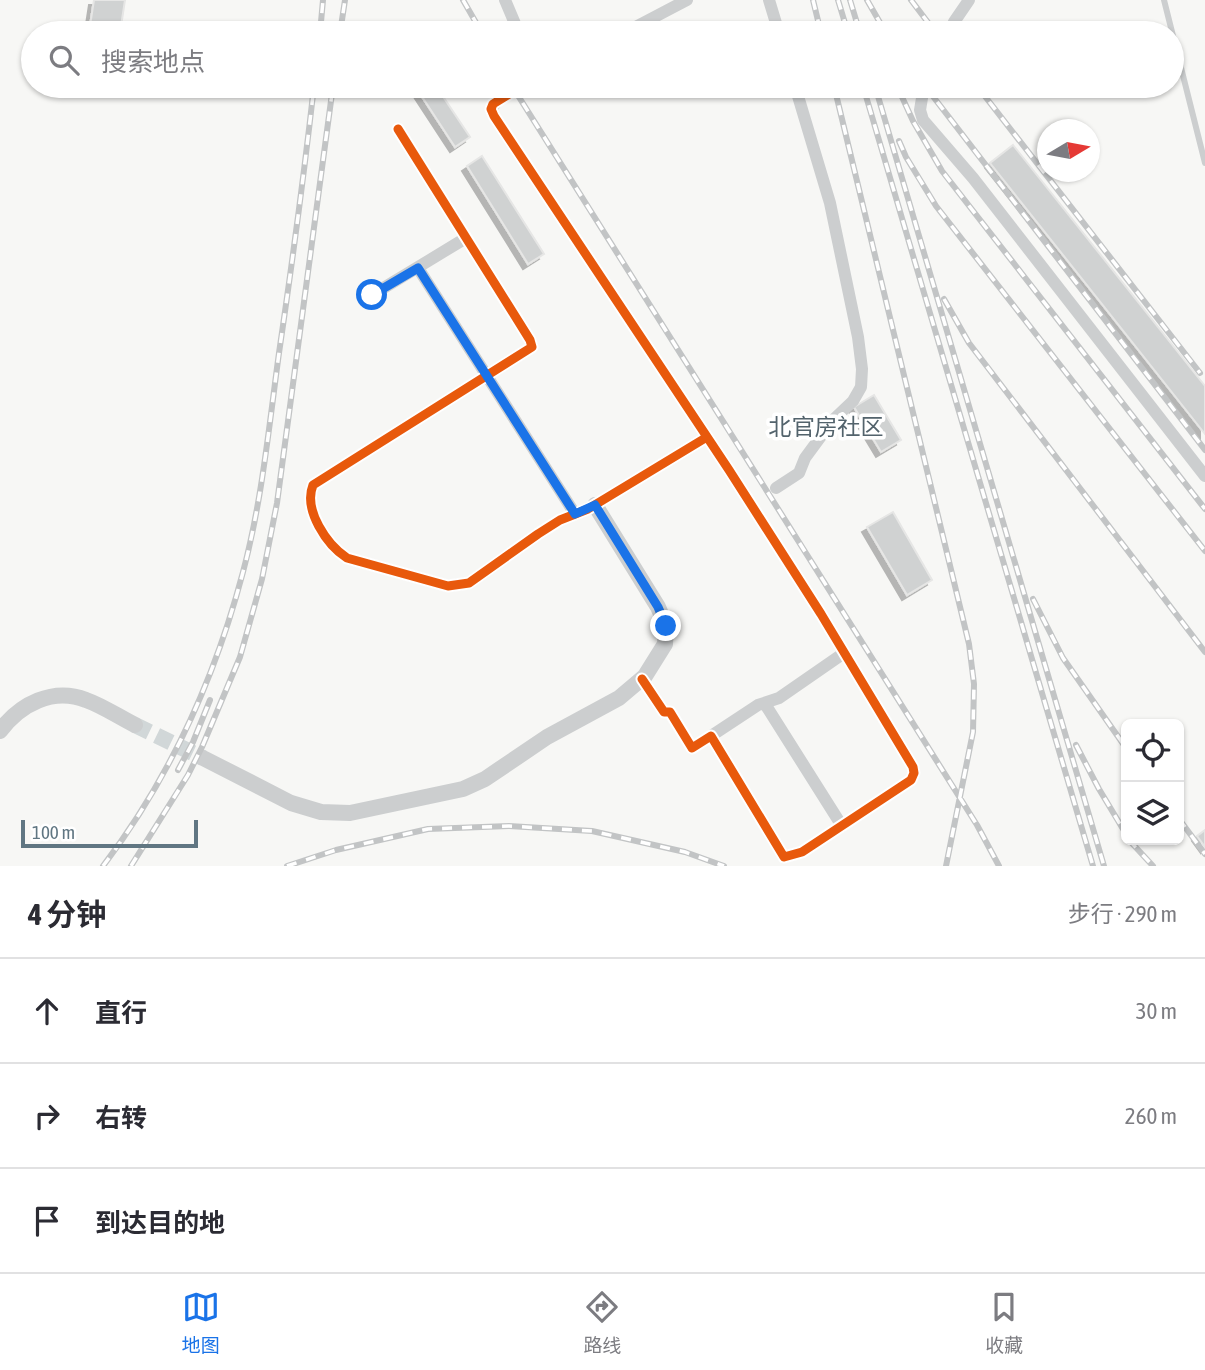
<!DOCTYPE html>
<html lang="zh">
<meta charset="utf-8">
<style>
:root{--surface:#fff;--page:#f7f7f7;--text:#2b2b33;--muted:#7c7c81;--line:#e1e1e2;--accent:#1a73e8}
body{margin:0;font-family:"Asap Condensed","Noto Sans SC",sans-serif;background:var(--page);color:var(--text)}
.controls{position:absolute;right:21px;bottom:21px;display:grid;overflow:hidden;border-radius:10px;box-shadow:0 2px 5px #0004}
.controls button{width:63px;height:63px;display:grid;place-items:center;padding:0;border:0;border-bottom:2px solid var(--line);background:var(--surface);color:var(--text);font:35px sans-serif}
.compass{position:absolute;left:1037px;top:119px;width:63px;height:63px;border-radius:50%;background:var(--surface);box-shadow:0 2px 5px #0004;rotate:80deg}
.scale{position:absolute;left:21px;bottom:18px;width:177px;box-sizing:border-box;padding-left:7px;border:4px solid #607682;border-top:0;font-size:19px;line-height:24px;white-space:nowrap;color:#607682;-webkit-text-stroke:5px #fff;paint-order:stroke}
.stop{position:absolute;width:21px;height:21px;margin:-16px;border:5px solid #1a73e8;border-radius:50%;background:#fff}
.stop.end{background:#1a73e8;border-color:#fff;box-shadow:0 2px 7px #0008}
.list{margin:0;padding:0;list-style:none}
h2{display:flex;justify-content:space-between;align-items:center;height:91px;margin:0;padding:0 28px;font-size:30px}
h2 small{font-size:23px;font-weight:400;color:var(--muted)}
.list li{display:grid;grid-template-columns:46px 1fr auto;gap:21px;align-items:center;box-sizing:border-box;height:105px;padding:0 28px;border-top:2px solid var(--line)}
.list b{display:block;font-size:26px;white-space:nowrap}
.list em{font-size:23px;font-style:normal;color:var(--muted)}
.icon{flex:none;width:38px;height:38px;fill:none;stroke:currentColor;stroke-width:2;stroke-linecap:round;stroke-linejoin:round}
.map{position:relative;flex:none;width:1205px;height:866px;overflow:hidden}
.search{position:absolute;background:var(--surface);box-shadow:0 2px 5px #0004;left:21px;right:21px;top:21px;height:77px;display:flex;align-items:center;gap:18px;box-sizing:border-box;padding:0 24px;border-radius:38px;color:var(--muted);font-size:26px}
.sheet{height:406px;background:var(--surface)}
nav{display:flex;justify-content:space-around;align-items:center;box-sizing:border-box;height:98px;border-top:2px solid var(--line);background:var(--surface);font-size:19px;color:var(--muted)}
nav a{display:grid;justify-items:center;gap:4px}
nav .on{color:var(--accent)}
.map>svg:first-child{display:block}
.building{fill:#d0d2d2;stroke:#e6e6e5;stroke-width:2;filter:url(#shadow)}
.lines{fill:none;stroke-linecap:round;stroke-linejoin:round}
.tertiary-tunnel{stroke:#d1d7d8;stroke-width:16;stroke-dasharray:16 8;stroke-linecap:butt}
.service{stroke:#cccecf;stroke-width:6}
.minor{stroke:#cccecf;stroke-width:12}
.tertiary{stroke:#cccecf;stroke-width:16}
.rail-casing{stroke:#c2c4c5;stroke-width:6}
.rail{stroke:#fff;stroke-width:3.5;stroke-dasharray:10;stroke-linecap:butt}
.minor-bridge{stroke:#cccecf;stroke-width:12}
.cycleway-casing{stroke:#fff;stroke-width:13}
.cycleway{stroke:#e8590c;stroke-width:9}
.route{stroke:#1a73e8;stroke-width:9}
.labels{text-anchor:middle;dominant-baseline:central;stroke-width:7;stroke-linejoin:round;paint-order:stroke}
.neighbourhood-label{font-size:23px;fill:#53636c;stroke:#fff}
</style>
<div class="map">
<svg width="1205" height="866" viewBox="0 0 1205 866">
<defs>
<filter id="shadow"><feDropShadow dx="-5" dy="5" stdDeviation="0" flood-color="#0004"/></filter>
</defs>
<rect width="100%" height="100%" fill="#f7f7f5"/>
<path class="building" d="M 94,0 L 125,0 L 120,33 L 89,32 Z
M 415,86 L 436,86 L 470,137 L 455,147 Z
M 1013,145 L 1205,386 L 1205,434 L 990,163 Z
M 482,156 L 544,254 L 528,264 L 467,166 Z
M 874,395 L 901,440 L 881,452 L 854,407 Z
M 893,512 L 932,580 L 907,595 L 867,527 Z
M 1205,830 L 1205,847 L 1197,836 Z"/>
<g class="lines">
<path class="tertiary-tunnel" d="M 135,725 L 203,758"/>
<path class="service" d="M 1164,0 L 1205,163"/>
<path class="minor" d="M 505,0 L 519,33
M 769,0 L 779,33
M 624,33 L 687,0
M 949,33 L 954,22 L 969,0
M 924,86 L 920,110 L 923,120 L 973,178 L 1205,476
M 498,100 L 491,109 L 494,116 L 729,470 L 821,614 L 913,767 L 914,773 L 911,780 L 802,852 L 784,857 L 711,736 L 692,748 L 670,712 L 664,712 L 642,679
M 398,129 L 530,340 L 532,347 L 313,485 C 303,510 327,545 347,558 L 448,586 L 469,583 L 538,534 L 560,520 L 588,509 L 707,437
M 418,268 L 575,514
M 372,295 L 466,238
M 776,488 L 799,473 L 805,458 L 833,420 L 853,401 L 861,387 L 862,369 L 858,337 L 830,203 L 795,86
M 765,704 L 842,826
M 711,736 L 758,705 L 779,698 L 844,653"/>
<path class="tertiary" d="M 0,731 C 20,704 53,687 86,700 C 103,706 119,717 135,725
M 203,758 L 291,803 L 321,812 L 350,813 L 463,789 L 485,779 L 547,737 L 619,698 L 645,676 L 665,644 L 666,626 L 658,607 L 595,505"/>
<g class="rail-casing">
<path id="rail" d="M 463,0 L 482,33
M 813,0 L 821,33
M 838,0 L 848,33
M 850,0 L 860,33
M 867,0 L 886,33
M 911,0 L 936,33
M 320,33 L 323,0
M 340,33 L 345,0
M 512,86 L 977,825 L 999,866
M 834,86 L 969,644 L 974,684 L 973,732 L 946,866
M 863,86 L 1093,866
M 875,86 L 1104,866
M 897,86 L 913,121 L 942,171 L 1205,509
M 925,86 L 1205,450
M 977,86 L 1200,373
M 899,141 L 906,157 L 936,206 L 1205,551
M 944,299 L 969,343 L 1205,652
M 1033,599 L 1063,658 L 1126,748
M 1076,745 L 1099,789 L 1126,834
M 178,770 L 193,742 L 210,700
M 1179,819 L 1205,854
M 1129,840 L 1153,866
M 103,866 C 170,778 215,678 243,572 C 262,501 269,426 279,353 C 292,264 304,175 314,86
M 131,866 L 188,775 L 202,747 L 240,657 L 262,579 L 277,503 L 333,86
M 287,866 L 336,850 L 428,829 L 509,826 L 592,831 L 685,852 L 724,866"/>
</g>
<use href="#rail" class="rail"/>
<path class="minor-bridge" d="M 498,100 L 522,86"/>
<g class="cycleway-casing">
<path id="cycleway" d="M 522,86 L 493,104 L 491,109 L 494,116 L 729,470 L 821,614 L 913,767 L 914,773 L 911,780 L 802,852 L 784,857 L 711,736 L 692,748 L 670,712 L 664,712 L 642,679
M 398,129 L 530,340 L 532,347 L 313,485 C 303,510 327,545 347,558 L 448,586 L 469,583 L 538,534 L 560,520 L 588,509 L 707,437"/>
</g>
<use href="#cycleway" class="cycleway"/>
</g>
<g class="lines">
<path class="route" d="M 372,295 L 418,268 L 575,514 L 595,505 L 658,607 L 666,626"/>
</g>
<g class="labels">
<g class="neighbourhood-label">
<text x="826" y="427">北官房社区</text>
</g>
</g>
</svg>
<div class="controls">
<button><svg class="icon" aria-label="locate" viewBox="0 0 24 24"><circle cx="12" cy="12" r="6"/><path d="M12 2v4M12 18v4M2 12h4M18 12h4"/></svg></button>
<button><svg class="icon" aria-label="layers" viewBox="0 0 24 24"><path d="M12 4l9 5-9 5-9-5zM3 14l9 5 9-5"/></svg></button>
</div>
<svg class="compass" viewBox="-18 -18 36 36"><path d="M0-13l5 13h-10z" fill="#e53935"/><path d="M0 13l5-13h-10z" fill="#7c7c81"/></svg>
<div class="scale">100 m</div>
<div class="stop" style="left:372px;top:295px"></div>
<div class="stop end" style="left:666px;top:626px"></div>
<div class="search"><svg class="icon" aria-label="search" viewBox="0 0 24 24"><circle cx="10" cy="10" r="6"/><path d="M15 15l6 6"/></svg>搜索地点</div>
</div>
<section class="sheet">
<h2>4 分钟<small>步行 · 290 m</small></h2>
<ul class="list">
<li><svg class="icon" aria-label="ahead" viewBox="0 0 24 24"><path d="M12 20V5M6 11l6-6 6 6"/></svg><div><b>直行</b></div><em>30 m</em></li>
<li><svg class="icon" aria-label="right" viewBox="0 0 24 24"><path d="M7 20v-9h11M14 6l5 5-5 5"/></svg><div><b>右转</b></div><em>260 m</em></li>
<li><svg class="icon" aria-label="arrive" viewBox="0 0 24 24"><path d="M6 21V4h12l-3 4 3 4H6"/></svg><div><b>到达目的地</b></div></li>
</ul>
</section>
<nav>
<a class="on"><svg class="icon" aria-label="map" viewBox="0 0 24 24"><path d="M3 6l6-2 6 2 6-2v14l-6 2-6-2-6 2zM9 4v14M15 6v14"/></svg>地图</a>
<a><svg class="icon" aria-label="directions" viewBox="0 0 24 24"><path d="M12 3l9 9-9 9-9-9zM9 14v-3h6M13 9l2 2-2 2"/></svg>路线</a>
<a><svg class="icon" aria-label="saved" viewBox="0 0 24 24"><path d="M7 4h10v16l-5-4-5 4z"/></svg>收藏</a>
</nav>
